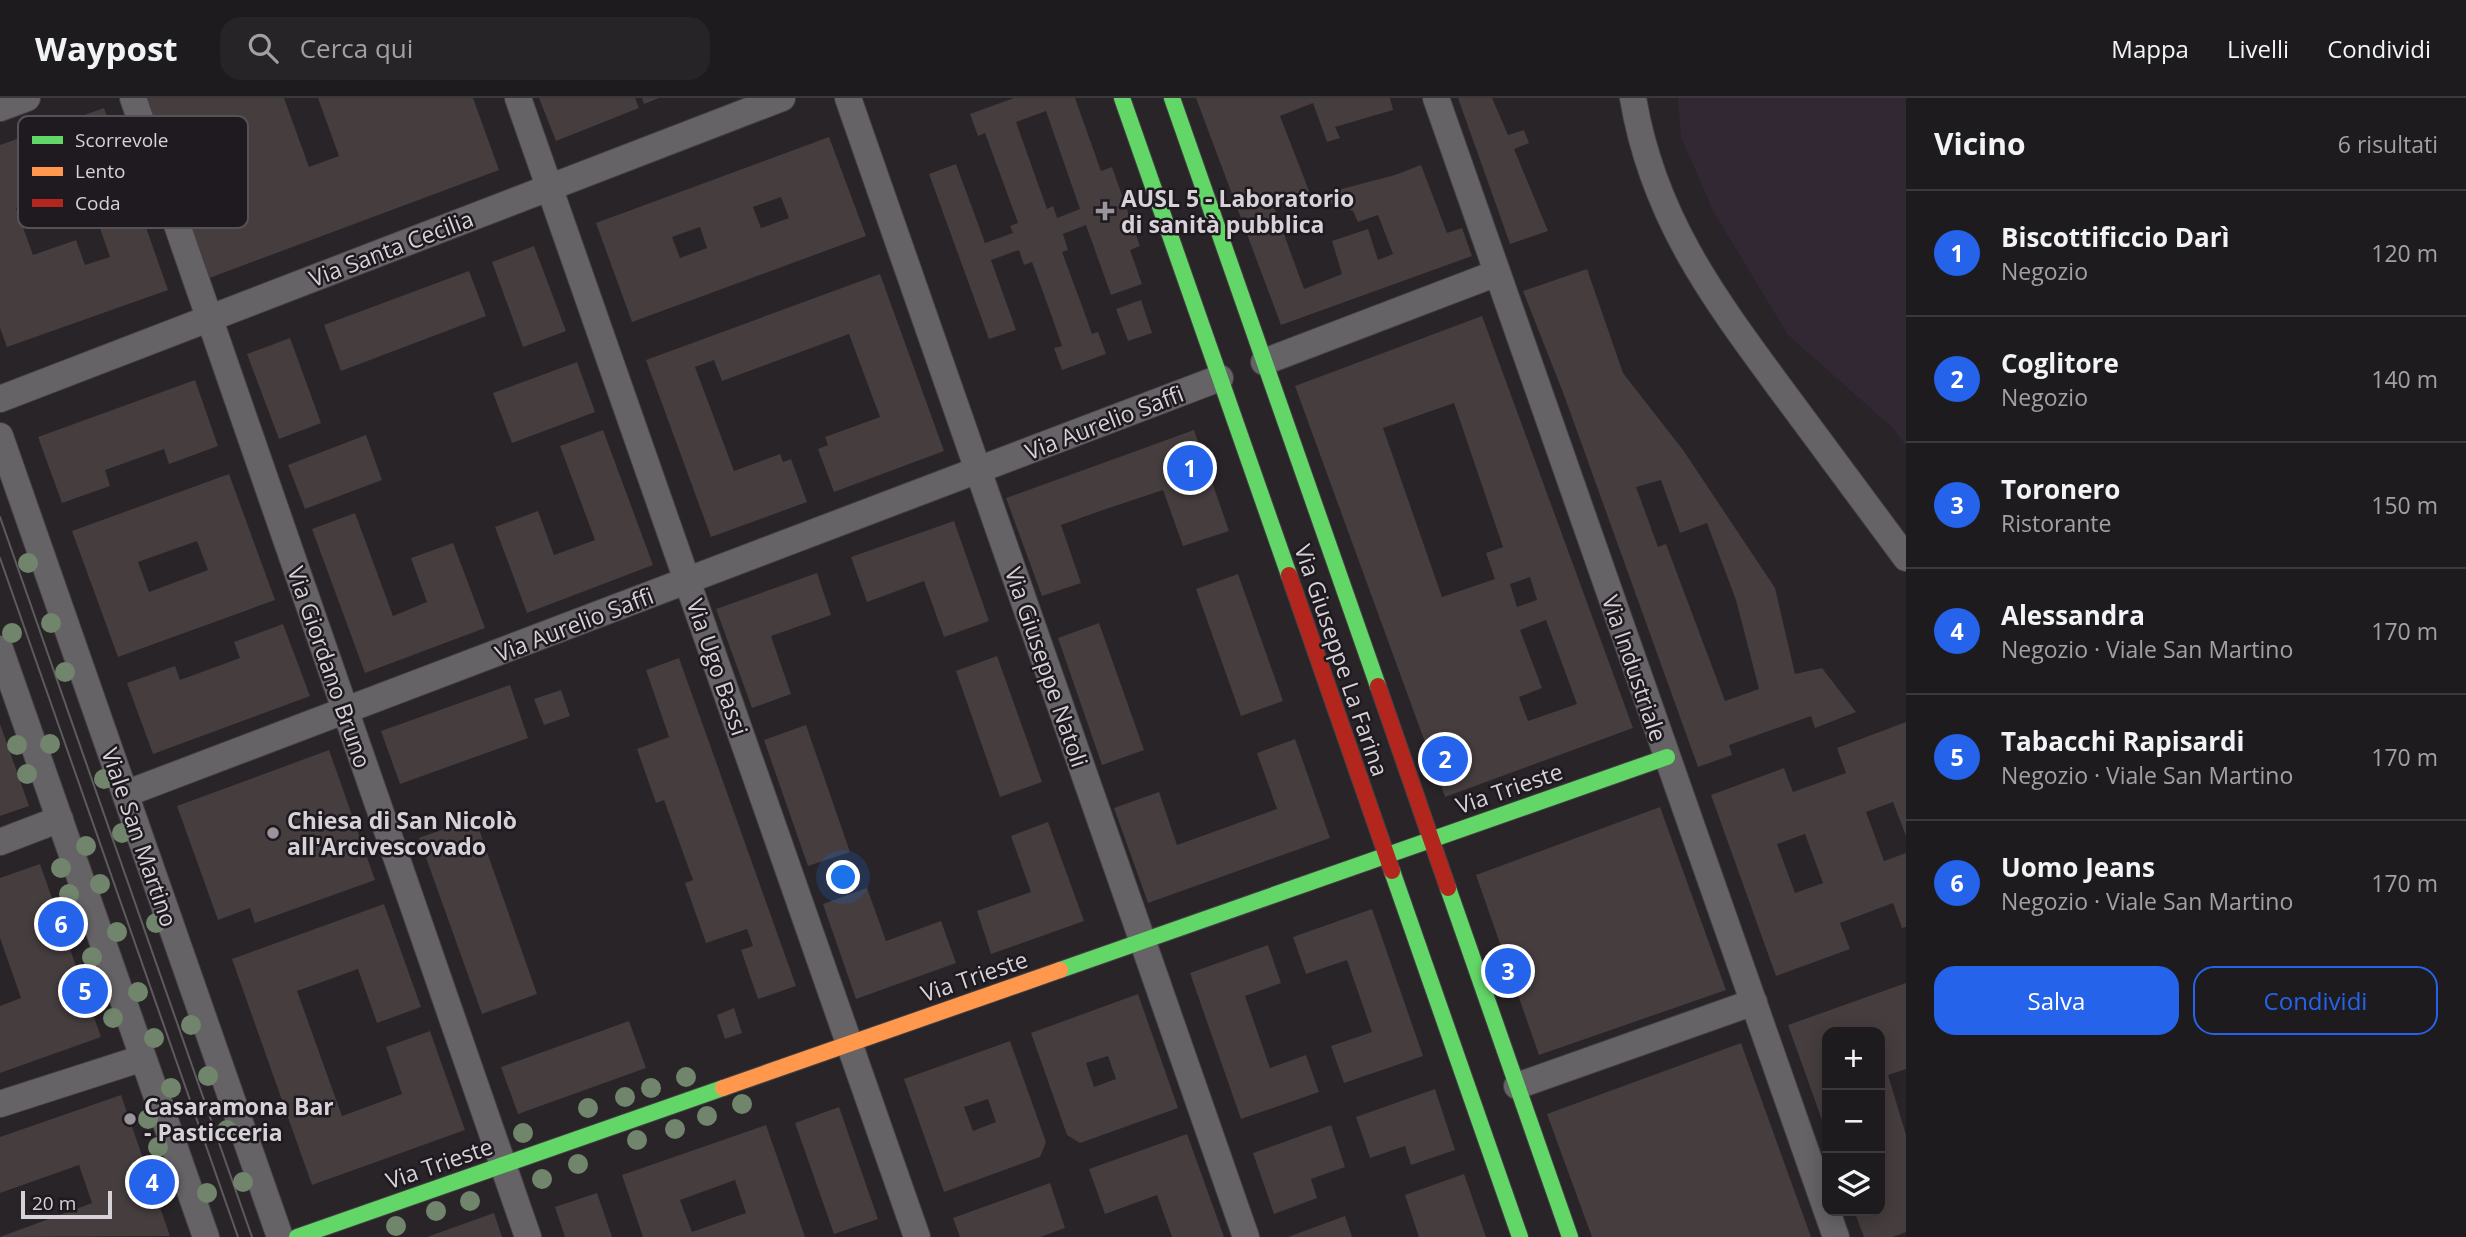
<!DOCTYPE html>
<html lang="it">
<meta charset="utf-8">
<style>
:root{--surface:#1e1b1e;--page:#262427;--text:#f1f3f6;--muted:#a1a1a4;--line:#3c393c;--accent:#2563eb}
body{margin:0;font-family:"Open Sans",sans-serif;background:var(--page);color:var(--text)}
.controls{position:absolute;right:21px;bottom:21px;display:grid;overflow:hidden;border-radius:14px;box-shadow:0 4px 18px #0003}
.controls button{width:63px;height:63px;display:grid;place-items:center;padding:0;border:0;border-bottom:2px solid var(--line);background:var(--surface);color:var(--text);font:35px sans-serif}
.scale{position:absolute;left:21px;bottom:18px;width:91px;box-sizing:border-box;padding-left:7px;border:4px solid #d6d2d7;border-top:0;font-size:19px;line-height:24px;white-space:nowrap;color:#d6d2d7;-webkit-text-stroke:5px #1f1920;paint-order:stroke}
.you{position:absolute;left:844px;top:780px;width:24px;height:24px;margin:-18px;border:5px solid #fff;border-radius:50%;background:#1a73e8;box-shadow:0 0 0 10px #1a73e833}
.badge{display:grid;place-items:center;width:46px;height:46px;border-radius:50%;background:var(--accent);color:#fff;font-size:23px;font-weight:700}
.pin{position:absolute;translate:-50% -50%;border:4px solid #fff;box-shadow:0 2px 7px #0006}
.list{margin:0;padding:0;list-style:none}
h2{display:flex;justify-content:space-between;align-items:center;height:91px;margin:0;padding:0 28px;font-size:30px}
h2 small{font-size:23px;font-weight:400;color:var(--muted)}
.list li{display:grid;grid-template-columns:46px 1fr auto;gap:21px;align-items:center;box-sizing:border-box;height:126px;padding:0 28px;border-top:2px solid var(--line)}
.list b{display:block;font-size:26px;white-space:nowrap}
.list p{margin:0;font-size:23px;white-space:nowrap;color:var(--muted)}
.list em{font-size:23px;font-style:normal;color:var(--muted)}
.actions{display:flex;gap:14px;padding:21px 28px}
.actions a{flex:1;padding:16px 0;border:2px solid var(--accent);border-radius:21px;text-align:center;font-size:24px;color:var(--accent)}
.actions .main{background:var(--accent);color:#fff}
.icon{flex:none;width:38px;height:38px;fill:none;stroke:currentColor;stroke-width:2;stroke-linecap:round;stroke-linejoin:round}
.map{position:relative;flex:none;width:1906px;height:1139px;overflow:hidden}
header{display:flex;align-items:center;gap:42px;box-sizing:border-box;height:98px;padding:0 35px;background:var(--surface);border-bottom:2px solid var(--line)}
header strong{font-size:33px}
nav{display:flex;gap:38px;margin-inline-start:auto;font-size:24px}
.search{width:490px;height:63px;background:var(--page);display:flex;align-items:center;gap:18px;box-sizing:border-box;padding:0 24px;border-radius:21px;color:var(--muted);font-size:26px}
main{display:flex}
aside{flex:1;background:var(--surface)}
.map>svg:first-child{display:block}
.built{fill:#322833}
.building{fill:#453d3e;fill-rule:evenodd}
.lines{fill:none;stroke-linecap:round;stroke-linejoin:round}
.street-casing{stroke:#444144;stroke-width:28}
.fast-casing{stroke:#444144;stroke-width:18}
.slow-casing{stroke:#444144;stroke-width:18}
.jam-casing{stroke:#444144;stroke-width:18}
.street{stroke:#656365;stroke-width:26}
.fast{stroke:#63d668;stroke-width:16}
.slow{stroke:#ff974d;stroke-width:16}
.jam{stroke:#b3261e;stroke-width:16}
.tram{stroke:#5e5b5e;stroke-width:2}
.tree{fill:#71856c}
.poi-dot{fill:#99959a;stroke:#1f1920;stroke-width:2.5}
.labels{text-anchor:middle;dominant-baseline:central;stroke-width:5;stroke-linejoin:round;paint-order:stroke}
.poi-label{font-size:23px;font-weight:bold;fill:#d6d2d7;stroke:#1f1920;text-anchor:start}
.street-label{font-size:23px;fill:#d6d2d7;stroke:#1f1920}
.key{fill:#1f1920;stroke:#565057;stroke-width:2}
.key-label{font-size:19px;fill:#d6d2d7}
</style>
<header>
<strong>Waypost</strong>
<div class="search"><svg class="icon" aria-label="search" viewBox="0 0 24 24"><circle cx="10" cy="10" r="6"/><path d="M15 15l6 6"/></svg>Cerca qui</div>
<nav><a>Mappa</a><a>Livelli</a><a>Condividi</a></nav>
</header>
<main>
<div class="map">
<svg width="1906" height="1139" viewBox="0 0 1906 1139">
<rect width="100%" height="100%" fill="#282428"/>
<path class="built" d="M 1678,0 L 1906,0 L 1906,348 L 1894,331 L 1788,237 L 1713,113 L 1681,39 Z"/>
<path class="building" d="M 137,0 L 284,0 L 309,69 L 339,58 L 318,0 L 473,0 L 499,72 L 204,182 Z
M 539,0 L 635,0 L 639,10 L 556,43 Z
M 642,0 L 659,0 L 644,6 Z
M 1014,0 L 1075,0 L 1101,73 L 1112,69 L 1140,148 L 1130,152 L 1142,186 L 1111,197 L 1086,127 L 1063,136 L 1068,152 L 1062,154 L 1082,208 L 1092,236 L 1098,234 L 1106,256 L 1062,272 L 1054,250 L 1062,248 L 1052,219 L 1032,164 L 1024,167 L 1019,152 L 991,162 L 1016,232 L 989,241 L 929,76 L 956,66 L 985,145 L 1013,135 L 1010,128 L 1018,125 L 985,35 L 978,38 L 970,16 ZM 1046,13 L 1080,111 L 1057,120 L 1053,108 L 1047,111 L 1016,24 Z
M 1196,0 L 1390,0 L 1393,12 L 1335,29 L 1340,40 L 1327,44 L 1313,5 L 1280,18 L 1311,98 L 1273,106 L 1304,191 L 1342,176 L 1332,143 L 1368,131 L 1378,162 L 1393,156 L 1378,117 L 1358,124 L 1353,113 L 1311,99 L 1395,77 L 1421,67 L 1447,135 L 1462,130 L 1472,158 L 1281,227 Z
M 1458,0 L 1492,0 L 1508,37 L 1524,32 L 1529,45 L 1514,51 L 1548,133 L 1510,146 Z
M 104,10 L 168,192 L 7,249 L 0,230 L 0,47 ZM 78,68 L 110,159 L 85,167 L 76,142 L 33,157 L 16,110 L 64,93 L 57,75 Z
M 829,39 L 866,138 L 632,224 L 596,125 ZM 781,99 L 789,120 L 761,130 L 753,109 ZM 700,129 L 707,150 L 680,160 L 672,139 Z
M 534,148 L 566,233 L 523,249 L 492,164 Z
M 1587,171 L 1623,275 L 1683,352 L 1775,490 L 1795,576 L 1822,570 L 1856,614 L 1815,630 L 1811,618 L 1729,647 L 1732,657 L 1698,669 L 1564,297 L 1523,193 ZM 1661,382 L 1680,435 L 1707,425 L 1736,502 L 1759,591 L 1725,603 L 1666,446 L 1658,449 L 1636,389 Z
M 469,173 L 486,218 L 341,273 L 324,227 Z
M 880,176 L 944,353 L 834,394 L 818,351 L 828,347 L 825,339 L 880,319 L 849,236 L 722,283 L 714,262 L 695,269 L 734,373 L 780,356 L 783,364 L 791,361 L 807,404 L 711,439 L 646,262 Z
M 1141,202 L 1152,235 L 1128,243 L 1116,211 Z
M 1482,218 L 1633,630 L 1445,699 L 1295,288 ZM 1454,305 L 1503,449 L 1486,455 L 1495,481 L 1442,499 L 1383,330 ZM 1530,479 L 1537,502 L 1517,509 L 1510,486 ZM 1546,522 L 1577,606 L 1528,623 L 1519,599 L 1542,590 L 1520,532 Z
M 290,240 L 321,325 L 279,341 L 247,256 Z
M 577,264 L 595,314 L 512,345 L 493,295 Z
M 195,282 L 218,348 L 169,366 L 164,351 L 105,372 L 110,388 L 62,405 L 38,339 Z
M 603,332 L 653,467 L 527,515 L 495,429 L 538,413 L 554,457 L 595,442 L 560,348 Z
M 1194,332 L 1229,433 L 1183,448 L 1163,392 L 1106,411 L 1061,427 L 1081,485 L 1042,498 L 1006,400 Z
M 366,337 L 382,382 L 305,411 L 288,367 Z
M 229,376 L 275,502 L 118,559 L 72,433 ZM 197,443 L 208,472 L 149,494 L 138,464 Z
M 355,415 L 393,518 L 427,504 L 411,460 L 453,445 L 485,530 L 365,575 L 312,431 Z
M 954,423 L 989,523 L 944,539 L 924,483 L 867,504 L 851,459 Z
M 817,475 L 831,517 L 771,538 L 791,596 L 752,610 L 716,511 Z
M 1238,476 L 1283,603 L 1241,618 L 1196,491 Z
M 1099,525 L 1144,652 L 1102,667 L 1058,540 Z
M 283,526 L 310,598 L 153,656 L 127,585 L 175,568 L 180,582 L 240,560 L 234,544 Z
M 997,558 L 1042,684 L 1000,699 L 956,573 Z
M 679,560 L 796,888 L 758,901 L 741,852 L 753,848 L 747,831 L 706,845 L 685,785 L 693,782 L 664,702 L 656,705 L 637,651 L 669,639 L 646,572 Z
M 510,587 L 528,640 L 400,686 L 381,633 Z
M 561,592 L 570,618 L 544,627 L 534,601 Z
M 1906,624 L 1906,738 L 1893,704 L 1866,714 L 1884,763 L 1906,755 L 1906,829 L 1902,830 L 1893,805 L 1840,825 L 1850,851 L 1776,878 L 1711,697 L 1784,670 L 1793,694 L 1846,675 L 1837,650 ZM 1805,736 L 1823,785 L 1795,795 L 1777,746 Z
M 0,626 L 29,708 L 0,718 Z
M 806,627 L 850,754 L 808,768 L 764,642 Z
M 1295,641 L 1330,740 L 1148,805 L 1114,710 L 1159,694 L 1177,747 L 1277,711 L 1257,655 Z
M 329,652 L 375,782 L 255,825 L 250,810 L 218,822 L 177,708 Z
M 1660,709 L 1726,892 L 1539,957 L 1476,777 Z
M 475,720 L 537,896 L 482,916 L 419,740 Z
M 1048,724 L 1084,823 L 991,856 L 977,813 L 1031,794 L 1011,738 Z
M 40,766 L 101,939 L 0,975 L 0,908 L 21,900 L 0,840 L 0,780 Z
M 867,790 L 886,843 L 941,823 L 956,865 L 856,901 L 823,806 Z
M 384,806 L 421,909 L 377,925 L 358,871 L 297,893 L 342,1018 L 402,996 L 386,949 L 430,933 L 465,1032 L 312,1087 L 232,861 Z
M 1372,811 L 1423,958 L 1344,985 L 1331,948 L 1372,934 L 1347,862 L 1306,876 L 1293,839 Z
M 1268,847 L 1281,885 L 1245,898 L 1270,970 L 1306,957 L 1319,994 L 1241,1021 L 1190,875 Z
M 1906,885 L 1906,971 L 1888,977 L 1906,1037 L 1906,1134 L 1893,1139 L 1864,1139 L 1854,1113 L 1880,1113 L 1880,934 L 1827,934 L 1827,1036 L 1788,927 Z
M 1138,896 L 1178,1010 L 1080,1045 L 1067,1037 L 1031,935 ZM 1108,958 L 1116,981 L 1094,989 L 1086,965 Z
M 734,910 L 742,935 L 725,941 L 717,917 Z
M 629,923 L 646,970 L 518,1016 L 501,969 Z
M 1010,943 L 1046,1044 L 1040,1059 L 944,1094 L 904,981 ZM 988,1001 L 996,1024 L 973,1033 L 964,1009 Z
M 1741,945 L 1811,1139 L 1592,1139 L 1547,1016 Z
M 1435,991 L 1455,1052 L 1411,1067 L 1405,1048 L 1370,1060 L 1356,1019 Z
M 121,997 L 170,1138 L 0,1139 L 92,1105 L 79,1067 L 0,1095 L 0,1039 Z
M 839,1009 L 878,1121 L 834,1136 L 795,1025 Z
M 766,1027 L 805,1139 L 643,1139 L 622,1077 ZM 735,1082 L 746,1115 L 692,1134 L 680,1102 Z
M 1331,1027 L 1345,1069 L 1311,1081 L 1317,1100 L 1274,1116 L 1253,1055 Z
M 1187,1036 L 1224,1139 L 1172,1139 L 1157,1097 L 1105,1116 L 1089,1071 Z
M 1464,1076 L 1486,1139 L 1419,1139 L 1405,1097 Z
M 1050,1085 L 1065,1130 L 1040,1139 L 960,1139 L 953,1120 Z
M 597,1095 L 612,1139 L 565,1139 L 555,1109 Z
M 494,1115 L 502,1139 L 427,1139 Z
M 1345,1118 L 1352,1139 L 1288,1139 Z"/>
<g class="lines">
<g class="street-casing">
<path id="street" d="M 133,0 L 528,1139
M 518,0 L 917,1139
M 848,0 L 1246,1139
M 1436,0 L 1836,1139
M 1633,0 C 1653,119 1713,199 1783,294 C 1824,349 1865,405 1906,460
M 0,10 L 27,0
M 1264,264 L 1497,175
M 0,301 L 782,0
M 0,338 L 280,1139
M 0,551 L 206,1139
M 125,696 L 1220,280
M 0,744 L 60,721
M 1517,988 L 1754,904
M 0,1006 L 143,960"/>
</g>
<g class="fast-casing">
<path id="fast" d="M 1122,0 L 1289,477
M 1172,0 L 1378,588
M 1392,773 L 1520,1139
M 1448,790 L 1570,1139
M 1060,872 L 1667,659
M 297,1139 L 723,990"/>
</g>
<g class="slow-casing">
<path id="slow" d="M 723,990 L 1060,872"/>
</g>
<g class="jam-casing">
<path id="jam" d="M 1289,477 L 1392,773
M 1378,588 L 1448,790"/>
</g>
<use href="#street" class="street"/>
<use href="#fast" class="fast"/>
<use href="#slow" class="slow"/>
<use href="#jam" class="jam"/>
<path class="tram" d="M 0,419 L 252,1139
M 0,460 L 238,1139"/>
</g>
<g class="tree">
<circle cx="28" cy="465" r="10"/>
<circle cx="51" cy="525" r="10"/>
<circle cx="12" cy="535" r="10"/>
<circle cx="65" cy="574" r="10"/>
<circle cx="50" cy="646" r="10"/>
<circle cx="17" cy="647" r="10"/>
<circle cx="27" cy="676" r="10"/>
<circle cx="104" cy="681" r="10"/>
<circle cx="122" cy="735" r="10"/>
<circle cx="86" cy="748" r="10"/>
<circle cx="61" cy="770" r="10"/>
<circle cx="100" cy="786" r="10"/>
<circle cx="69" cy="796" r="10"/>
<circle cx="78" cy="822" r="10"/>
<circle cx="156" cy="825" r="10"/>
<circle cx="117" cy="834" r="10"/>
<circle cx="92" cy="859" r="10"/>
<circle cx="102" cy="891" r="10"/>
<circle cx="138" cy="894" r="10"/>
<circle cx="113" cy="920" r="10"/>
<circle cx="191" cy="927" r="10"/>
<circle cx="154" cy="940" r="10"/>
<circle cx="208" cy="978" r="10"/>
<circle cx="686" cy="979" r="10"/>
<circle cx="171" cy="990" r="10"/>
<circle cx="651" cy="990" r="10"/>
<circle cx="625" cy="999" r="10"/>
<circle cx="742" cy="1006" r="10"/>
<circle cx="588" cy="1010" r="10"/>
<circle cx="707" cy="1018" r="10"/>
<circle cx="148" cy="1021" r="10"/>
<circle cx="675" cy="1031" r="10"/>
<circle cx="227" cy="1032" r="10"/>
<circle cx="523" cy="1035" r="10"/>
<circle cx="637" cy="1042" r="10"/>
<circle cx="158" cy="1049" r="10"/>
<circle cx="578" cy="1066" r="10"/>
<circle cx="169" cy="1080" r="10"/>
<circle cx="542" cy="1081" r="10"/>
<circle cx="243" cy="1084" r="10"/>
<circle cx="207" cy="1095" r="10"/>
<circle cx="470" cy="1103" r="10"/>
<circle cx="436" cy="1113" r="10"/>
<circle cx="396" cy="1128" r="10"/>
</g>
<g class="poi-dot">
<path d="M1101.5 102.5h7v7h7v7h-7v7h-7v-7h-7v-7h7z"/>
<circle cx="273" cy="735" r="7"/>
<circle cx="130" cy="1021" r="7"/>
</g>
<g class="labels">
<g class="poi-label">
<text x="1121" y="100">AUSL 5 - Laboratorio<tspan x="1121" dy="26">di sanità pubblica</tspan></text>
<text x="287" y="722">Chiesa di San Nicolò<tspan x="287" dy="26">all'Arcivescovado</tspan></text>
<text x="144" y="1008">Casaramona Bar<tspan x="144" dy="26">- Pasticceria</tspan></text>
</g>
<g class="street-label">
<text transform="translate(391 150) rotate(-21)">Via Santa Cecilia</text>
<text transform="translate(1104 324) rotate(-21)">Via Aurelio Saffi</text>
<text transform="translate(574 526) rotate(-21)">Via Aurelio Saffi</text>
<text transform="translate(1342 562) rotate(71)">Via Giuseppe La Farina</text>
<text transform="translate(330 569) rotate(71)">Via Giordano Bruno</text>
<text transform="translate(718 569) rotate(71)">Via Ugo Bassi</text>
<text transform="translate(1047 569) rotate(71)">Via Giuseppe Natoli</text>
<text transform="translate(1635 570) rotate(71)">Via Industriale</text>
<text transform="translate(1509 690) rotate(-19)">Via Trieste</text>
<text transform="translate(140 739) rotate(71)">Viale San Martino</text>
<text transform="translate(974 878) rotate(-19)">Via Trieste</text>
<text transform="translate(439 1065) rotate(-19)">Via Trieste</text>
</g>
</g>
<rect x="18" y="18" width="230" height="112" rx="10" class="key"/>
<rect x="32" y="38" width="31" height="8" fill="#63d668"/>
<rect x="32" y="69" width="31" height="9" fill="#ff974d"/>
<rect x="32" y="101" width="31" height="8" fill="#b3261e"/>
<g class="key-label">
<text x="75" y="49">Scorrevole</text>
<text x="75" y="80">Lento</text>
<text x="75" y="112">Coda</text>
</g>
</svg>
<div class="controls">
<button>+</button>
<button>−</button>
<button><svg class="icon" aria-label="layers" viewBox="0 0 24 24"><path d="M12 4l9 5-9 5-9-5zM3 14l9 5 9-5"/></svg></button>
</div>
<div class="scale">20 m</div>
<div class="you"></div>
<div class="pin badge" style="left:1190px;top:370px">1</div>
<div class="pin badge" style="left:1445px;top:661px">2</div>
<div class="pin badge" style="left:1508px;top:873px">3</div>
<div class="pin badge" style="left:152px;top:1084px">4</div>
<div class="pin badge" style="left:85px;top:893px">5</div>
<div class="pin badge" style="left:61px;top:826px">6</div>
</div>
<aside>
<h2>Vicino<small>6 risultati</small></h2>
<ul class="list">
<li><span class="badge">1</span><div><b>Biscottificcio Darì</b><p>Negozio</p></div><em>120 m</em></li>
<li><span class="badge">2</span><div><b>Coglitore</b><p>Negozio</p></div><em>140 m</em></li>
<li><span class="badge">3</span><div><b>Toronero</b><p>Ristorante</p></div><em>150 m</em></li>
<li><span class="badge">4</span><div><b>Alessandra</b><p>Negozio · Viale San Martino</p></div><em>170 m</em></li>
<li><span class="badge">5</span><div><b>Tabacchi Rapisardi</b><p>Negozio · Viale San Martino</p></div><em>170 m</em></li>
<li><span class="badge">6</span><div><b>Uomo Jeans</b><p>Negozio · Viale San Martino</p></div><em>170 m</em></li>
</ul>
<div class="actions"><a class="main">Salva</a><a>Condividi</a></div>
</aside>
</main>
